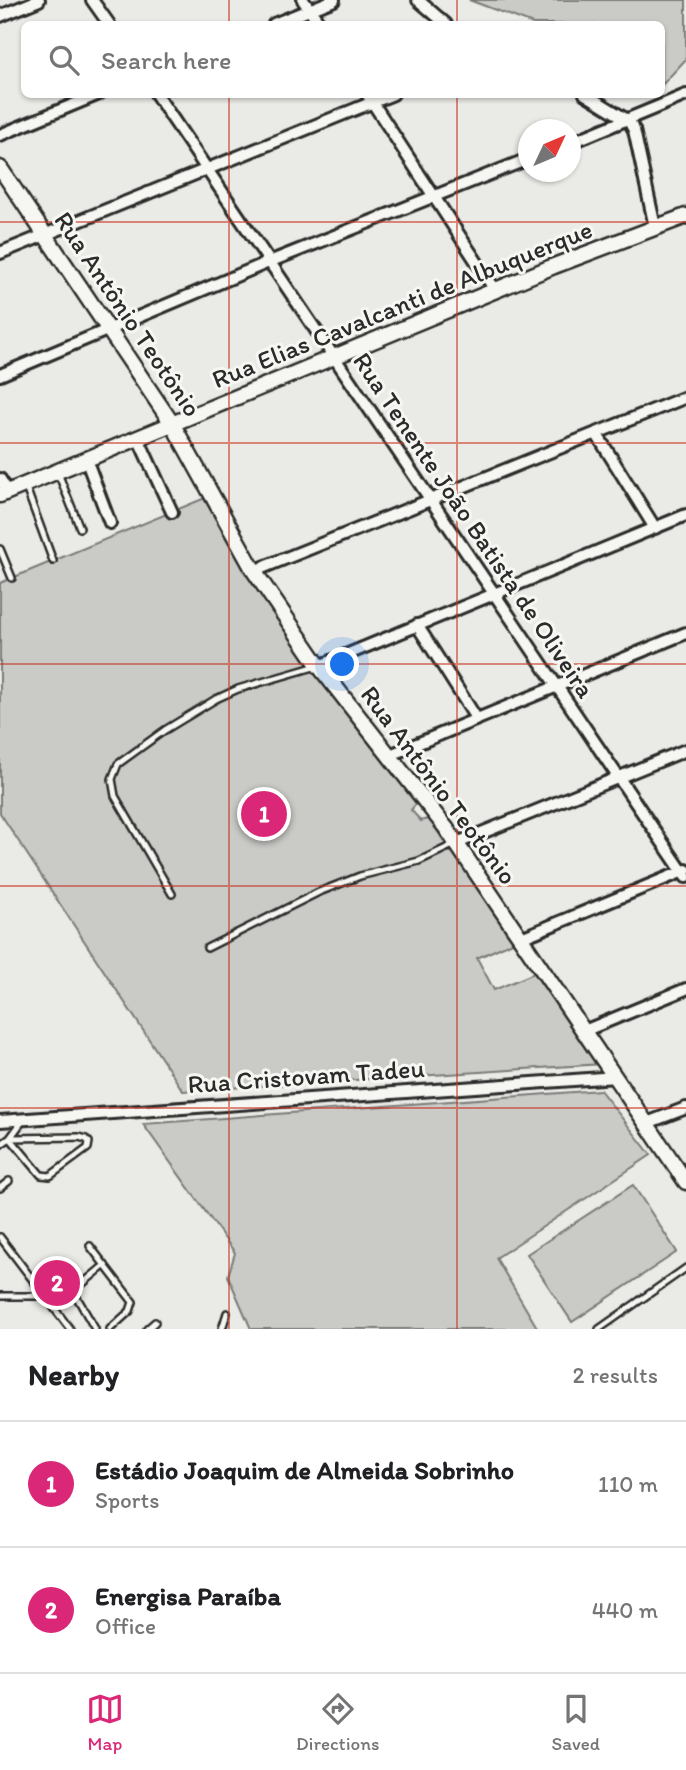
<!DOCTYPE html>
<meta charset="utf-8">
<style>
:root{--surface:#fff;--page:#f2f2f2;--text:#202124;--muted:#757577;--line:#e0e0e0;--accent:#db2777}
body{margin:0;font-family:Itim,sans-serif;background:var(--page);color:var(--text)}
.compass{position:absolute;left:518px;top:119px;width:63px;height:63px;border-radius:50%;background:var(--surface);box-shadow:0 2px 5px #0004;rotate:46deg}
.you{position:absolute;left:343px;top:665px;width:24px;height:24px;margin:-18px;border:5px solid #fff;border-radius:50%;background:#1a73e8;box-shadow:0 0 0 10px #1a73e833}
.badge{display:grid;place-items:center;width:46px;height:46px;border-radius:50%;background:var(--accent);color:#fff;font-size:23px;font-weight:700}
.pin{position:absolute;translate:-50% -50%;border:4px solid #fff;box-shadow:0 2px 7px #0006}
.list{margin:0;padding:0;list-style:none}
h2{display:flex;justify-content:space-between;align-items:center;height:91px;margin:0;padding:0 28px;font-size:30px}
h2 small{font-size:23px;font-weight:400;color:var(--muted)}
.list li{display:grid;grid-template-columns:46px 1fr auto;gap:21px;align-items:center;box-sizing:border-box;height:126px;padding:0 28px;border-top:2px solid var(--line)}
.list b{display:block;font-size:26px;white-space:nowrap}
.list p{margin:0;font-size:23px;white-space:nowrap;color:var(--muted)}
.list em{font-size:23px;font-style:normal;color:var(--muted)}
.icon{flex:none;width:38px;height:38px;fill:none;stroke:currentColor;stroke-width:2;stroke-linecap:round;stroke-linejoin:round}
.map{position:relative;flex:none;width:686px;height:1329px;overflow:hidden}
.search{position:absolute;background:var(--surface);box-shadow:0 2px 5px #0004;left:21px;right:21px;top:21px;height:77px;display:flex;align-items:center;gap:18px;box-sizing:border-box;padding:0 24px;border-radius:10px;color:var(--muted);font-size:26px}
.sheet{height:343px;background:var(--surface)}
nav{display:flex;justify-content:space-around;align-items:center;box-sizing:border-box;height:98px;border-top:2px solid var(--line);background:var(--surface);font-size:19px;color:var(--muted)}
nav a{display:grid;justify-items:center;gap:4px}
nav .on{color:var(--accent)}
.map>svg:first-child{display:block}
.green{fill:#cacac7;stroke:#7a7a79;stroke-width:2}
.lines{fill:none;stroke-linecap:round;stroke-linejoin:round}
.service-casing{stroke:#2b2b2b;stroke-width:10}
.minor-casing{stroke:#2b2b2b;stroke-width:16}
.tertiary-casing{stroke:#2b2b2b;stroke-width:19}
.service{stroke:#f6f6f2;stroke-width:5}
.minor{stroke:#f6f6f2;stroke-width:10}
.tertiary{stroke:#f6f6f2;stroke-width:14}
.grid{fill:none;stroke:#c8321e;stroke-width:2;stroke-opacity:0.55}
.labels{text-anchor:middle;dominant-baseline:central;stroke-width:6;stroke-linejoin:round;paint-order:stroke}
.street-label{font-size:26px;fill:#2b2b2b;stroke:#f6f6f2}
</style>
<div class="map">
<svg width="686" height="1329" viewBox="0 0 686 1329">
<rect width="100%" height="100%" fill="#eaeae6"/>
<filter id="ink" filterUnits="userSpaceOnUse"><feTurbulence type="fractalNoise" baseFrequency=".0143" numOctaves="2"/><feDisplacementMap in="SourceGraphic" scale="14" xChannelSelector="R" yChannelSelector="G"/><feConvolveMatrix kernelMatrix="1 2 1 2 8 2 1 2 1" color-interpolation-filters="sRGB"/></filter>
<g filter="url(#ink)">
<path class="green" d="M 469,0 L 686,0 L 686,59 L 662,85 L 662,24 L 533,24 Z
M 205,498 L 297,641 L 421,798 L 411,810 L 421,821 L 430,818 L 450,852 L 459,852 L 517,940 L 477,958 L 494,990 L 539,971 L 602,1064 L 183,1091 L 0,813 L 0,583 Z
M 600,1090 L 651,1155 L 496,1258 L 538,1329 L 251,1329 L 228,1276 L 235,1253 L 143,1124 Z
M 633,1185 L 677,1252 L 572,1322 L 527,1254 Z"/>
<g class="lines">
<g class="service-casing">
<path id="service" d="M 58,473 L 80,528
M 25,485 L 53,561
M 0,549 L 12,578
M 172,894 L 115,796 L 112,779 L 118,764 L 165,730 L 216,699 L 238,689 L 317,666
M 207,948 L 319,892 L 360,876 L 419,861 L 455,844
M 79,1137 L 86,1139 L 89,1142 L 88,1148 L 50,1176 L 41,1175 L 10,1138 Z
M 0,1145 L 10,1138 L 24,1119
M 0,1188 L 9,1181
M 0,1237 L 70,1329
M 90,1246 L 133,1302 L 130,1311 L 110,1329
M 0,1296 L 44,1296
M 95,1329 L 75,1294 L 75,1290 L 105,1265
M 147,1329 L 155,1322
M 222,1329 L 227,1313
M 599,1329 L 686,1268"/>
</g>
<g class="minor-casing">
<path id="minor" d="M 92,0 L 109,24
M 303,0 L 320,24
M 418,0 L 446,24
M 0,16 L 39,0
M 274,24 L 334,0
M 156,94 L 686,877
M 367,94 L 495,290
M 585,94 L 629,121 L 634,130 L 655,227
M 0,135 L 99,94
M 570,143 L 686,95
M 0,253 L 393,94
M 0,375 L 269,262 L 528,159
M 596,433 L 655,528
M 138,438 L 172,512
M 86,459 L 110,523
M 0,479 L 8,492
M 254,571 L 686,397
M 417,625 L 476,718
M 319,666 L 686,515
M 390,755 L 686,633
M 457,843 L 686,750
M 521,938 L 686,870
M 584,1031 L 686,989
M 0,1121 L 616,1077
M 647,1123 L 686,1108"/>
</g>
<g class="tertiary-casing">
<path id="tertiary" d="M 0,168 L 173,425 L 254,571 L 319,666 L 446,828 L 686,1182
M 0,495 L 554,266 L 686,216"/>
</g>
<use href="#service" class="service"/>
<use href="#minor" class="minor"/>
<use href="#tertiary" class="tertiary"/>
</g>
</g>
<path class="grid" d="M 229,0 L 229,24M 457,0 L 457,24M 229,94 L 229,1329M 457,94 L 457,1329M 0,222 L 686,222M 0,443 L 686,443M 0,664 L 686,664M 0,886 L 686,886M 0,1108 L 686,1108"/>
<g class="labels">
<g class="street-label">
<text transform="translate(402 304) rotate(-22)">Rua Elias Cavalcanti de Albuquerque</text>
<text transform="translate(128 314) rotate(56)">Rua Antônio Teotônio</text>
<text transform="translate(474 525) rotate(56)">Rua Tenente João Batista de Oliveira</text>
<text transform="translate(439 785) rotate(53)">Rua Antônio Teotônio</text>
<text transform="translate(306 1076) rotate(-4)">Rua Cristovam Tadeu</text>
</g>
</g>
</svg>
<svg class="compass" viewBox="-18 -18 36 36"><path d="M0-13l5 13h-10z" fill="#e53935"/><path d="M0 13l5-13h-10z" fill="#757577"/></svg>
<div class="you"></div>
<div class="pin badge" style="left:264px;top:814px">1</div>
<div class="pin badge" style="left:57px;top:1283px">2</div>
<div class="search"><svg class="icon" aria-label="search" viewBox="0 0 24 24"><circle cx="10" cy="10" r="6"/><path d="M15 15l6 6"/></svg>Search here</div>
</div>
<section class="sheet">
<h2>Nearby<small>2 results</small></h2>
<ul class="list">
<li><span class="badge">1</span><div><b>Estádio Joaquim de Almeida Sobrinho</b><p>Sports</p></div><em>110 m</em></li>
<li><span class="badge">2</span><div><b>Energisa Paraíba</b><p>Office</p></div><em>440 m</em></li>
</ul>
</section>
<nav>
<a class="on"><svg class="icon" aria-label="map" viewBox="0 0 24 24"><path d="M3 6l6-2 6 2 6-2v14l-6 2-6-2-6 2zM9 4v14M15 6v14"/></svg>Map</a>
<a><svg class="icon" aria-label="directions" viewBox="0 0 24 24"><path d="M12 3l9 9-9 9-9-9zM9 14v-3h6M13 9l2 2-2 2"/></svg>Directions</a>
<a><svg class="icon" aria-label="saved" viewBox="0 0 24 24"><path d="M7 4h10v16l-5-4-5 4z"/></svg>Saved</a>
</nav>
